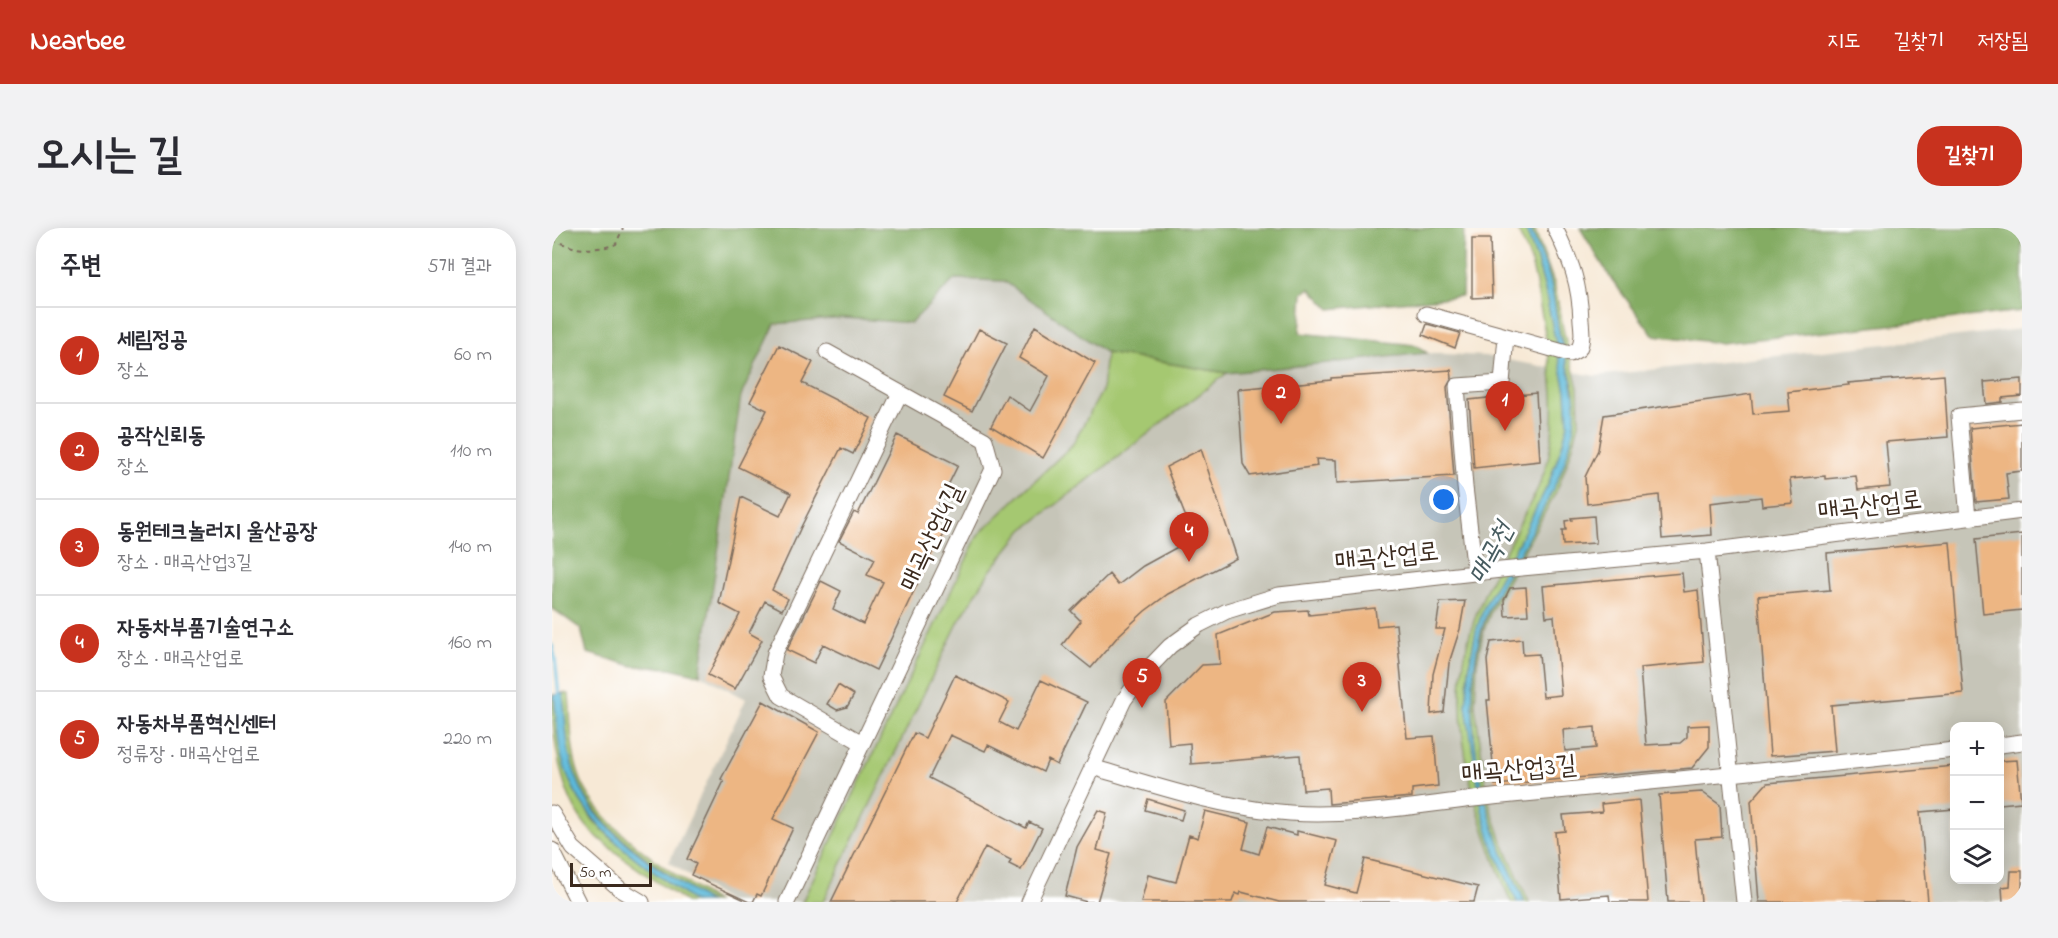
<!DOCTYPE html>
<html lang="ko">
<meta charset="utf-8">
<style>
:root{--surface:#fff;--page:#f2f2f3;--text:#2b2b33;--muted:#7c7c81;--line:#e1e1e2;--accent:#c8321e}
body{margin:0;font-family:"Indie Flower","Poor Story",sans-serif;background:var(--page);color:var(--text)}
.controls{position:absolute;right:18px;bottom:18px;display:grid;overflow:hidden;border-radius:12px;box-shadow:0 3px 15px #0003}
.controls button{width:54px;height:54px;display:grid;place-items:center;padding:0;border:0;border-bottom:2px solid var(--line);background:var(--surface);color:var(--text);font:30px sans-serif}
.scale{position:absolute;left:18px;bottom:15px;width:82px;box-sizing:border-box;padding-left:6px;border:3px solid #3b2a1e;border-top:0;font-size:16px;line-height:21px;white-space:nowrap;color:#3b2a1e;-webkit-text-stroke:4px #fff;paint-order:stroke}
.you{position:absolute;left:892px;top:272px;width:21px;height:21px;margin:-15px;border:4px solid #fff;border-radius:50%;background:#1a73e8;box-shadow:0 0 0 9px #1a73e833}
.badge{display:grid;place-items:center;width:39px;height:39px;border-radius:50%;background:var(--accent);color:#fff;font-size:20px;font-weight:700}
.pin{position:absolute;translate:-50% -50px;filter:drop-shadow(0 2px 3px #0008)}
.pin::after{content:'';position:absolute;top:32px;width:21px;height:18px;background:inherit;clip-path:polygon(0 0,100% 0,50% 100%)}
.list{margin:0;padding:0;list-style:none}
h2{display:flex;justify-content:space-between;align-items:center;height:78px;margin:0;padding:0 24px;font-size:26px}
h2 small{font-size:20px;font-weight:400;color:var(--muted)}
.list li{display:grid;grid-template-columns:39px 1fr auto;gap:18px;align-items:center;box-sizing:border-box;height:96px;padding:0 24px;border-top:2px solid var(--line)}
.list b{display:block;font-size:22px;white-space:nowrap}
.list p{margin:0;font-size:20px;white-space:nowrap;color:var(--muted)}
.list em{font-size:20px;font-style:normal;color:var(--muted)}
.icon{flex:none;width:33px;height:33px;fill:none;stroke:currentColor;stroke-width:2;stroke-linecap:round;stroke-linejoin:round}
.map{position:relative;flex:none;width:1470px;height:674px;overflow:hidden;border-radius:24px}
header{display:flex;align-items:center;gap:36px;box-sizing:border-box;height:84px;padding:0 30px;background:var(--accent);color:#fff}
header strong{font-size:28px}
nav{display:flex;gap:33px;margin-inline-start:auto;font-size:21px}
.intro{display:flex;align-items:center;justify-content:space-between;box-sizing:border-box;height:144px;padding:0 36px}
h1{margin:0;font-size:42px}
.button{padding:15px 27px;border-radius:24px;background:var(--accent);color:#fff;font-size:21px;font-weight:700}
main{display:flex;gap:36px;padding:0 36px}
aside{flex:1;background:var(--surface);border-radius:24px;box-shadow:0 3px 15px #0003}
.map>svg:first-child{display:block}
.industrial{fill:#c6c5b8;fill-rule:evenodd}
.green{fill:#a5c871;stroke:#707948;stroke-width:1.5}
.forest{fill:#84ac63;stroke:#606b40;stroke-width:1.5}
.water{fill:#5cb9da;stroke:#4c727c;stroke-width:1.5}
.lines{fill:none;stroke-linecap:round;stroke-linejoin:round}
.stream{stroke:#5cb9da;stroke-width:3}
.building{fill:#edb683;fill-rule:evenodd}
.minor-casing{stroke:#7d6d5e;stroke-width:17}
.path{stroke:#7d6d5e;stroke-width:2;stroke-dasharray:4.5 4.5;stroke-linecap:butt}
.minor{stroke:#fff;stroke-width:15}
.labels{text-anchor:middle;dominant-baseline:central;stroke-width:6;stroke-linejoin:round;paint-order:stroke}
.street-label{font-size:26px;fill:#3b2a1e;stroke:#fff}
.water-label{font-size:27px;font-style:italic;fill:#475c60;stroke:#fff}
</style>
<header>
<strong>Nearbee</strong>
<nav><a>지도</a><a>길찾기</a><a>저장됨</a></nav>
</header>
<div class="intro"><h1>오시는 길</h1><a class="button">길찾기</a></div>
<main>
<aside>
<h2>주변<small>5개 결과</small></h2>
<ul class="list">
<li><span class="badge">1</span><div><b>세림정공</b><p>장소</p></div><em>60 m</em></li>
<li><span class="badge">2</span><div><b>공작신뢰동</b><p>장소</p></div><em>110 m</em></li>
<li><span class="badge">3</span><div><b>동원테크놀러지 울산공장</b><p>장소 · 매곡산업3길</p></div><em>140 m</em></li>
<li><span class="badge">4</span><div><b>자동차부품기술연구소</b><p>장소 · 매곡산업로</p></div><em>160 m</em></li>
<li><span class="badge">5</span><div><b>자동차부품혁신센터</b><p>정류장 · 매곡산업로</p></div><em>220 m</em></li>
</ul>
</aside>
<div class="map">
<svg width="1470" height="674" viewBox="0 0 1470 674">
<rect width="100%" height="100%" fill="#fff"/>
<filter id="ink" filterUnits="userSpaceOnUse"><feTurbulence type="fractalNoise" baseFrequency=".0167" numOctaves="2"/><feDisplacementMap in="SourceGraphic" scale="12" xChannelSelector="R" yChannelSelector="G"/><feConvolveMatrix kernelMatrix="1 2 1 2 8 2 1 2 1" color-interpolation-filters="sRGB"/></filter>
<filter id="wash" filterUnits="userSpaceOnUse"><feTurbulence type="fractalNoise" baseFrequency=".008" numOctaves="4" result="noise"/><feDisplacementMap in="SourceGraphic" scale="24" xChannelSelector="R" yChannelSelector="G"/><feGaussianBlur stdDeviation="1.35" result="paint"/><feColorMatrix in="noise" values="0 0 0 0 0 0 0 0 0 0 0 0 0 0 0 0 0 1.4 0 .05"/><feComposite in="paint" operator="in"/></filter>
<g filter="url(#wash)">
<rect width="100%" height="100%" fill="#f7e9d6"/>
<path class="industrial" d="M 403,52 L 452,53 L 554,125 L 550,163 L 520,217 L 426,307 L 250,674 L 176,674 L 117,634 L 194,471 L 149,447 L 190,168 L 223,97 L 292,90 L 359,96 Z
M 1470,101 L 1470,674 L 271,674 L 407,393 L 438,343 L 471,302 L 675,145 L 875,125 L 933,128 L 1044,148 ZM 1402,499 L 1448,499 L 1448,652 L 1402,652 Z"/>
<path class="green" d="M 964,0 L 973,0 L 984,29 L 992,57 L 1014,163 L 1016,196 L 1009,221 L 996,257 L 967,314 L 932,379 L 924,404 L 918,433 L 914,478 L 940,617 L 965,674 L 959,674 C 928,600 899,513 912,432 C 920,381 948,334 971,289 C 977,277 984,265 989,253 C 1011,198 999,134 988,78 C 985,62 983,44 977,29 C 974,19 969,10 964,0 Z
M 978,0 L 982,0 L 1002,55 L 1012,105 L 1026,160 L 1027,196 L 1019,224 L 1005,262 L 939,383 L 931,405 L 925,435 L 923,477 L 933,552 L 939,582 L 950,613 L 977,674 L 973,674 C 964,653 953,632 945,611 C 920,539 909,454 937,382 L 1016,223 L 1022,161 L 1008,106 L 999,56 Z
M 554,125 L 675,145 L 471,302 L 438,343 L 407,393 L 271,674 L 250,674 L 426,307 L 520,217 L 550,163 Z
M 11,465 L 17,466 C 19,491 18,519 26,544 C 41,596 120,645 164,674 C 148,674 131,656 117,647 C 72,613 29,585 17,525 C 14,506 13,485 11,465 Z
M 0,467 L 2,467 L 25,565 L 41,592 L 58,609 L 142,674 L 134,674 C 104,653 63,627 38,602 C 8,570 0,508 0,467 Z"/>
<path class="forest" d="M 0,0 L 912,0 L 910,68 L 778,81 L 758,60 L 751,65 L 748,105 L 864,117 L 875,125 L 675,145 L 554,125 L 452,53 L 403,51 L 359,95 L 293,90 L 223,96 L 189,168 L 148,447 L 118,440 L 81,438 L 35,425 L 29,401 L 0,380 Z
M 1028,0 L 1470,0 L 1470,83 L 1169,115 L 1101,107 L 1058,49 Z"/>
<path class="water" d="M 973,0 L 978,0 C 986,18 994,36 999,55 C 1003,73 1004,91 1008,109 C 1015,137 1027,168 1022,197 C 1017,237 994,275 976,310 C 960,342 936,372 928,407 C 912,472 923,549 946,612 C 953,633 964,653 973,674 L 965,674 L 940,617 L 930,582 L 914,478 L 918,433 L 924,403 L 932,379 L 967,314 L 996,257 L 1009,221 L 1016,196 L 1014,163 L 992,57 L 984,29 Z
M 11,465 C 13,485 14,505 17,525 C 22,547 33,573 48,590 C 73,619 124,653 157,674 L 142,674 C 87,632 22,595 8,522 C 5,504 4,485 2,467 Z"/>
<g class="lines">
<path class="stream" d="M 0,417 L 3,429 L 7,468"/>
</g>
<g id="blocks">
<path class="building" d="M 920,11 L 938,11 L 940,69 L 920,70 Z
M 875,96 L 908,105 L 903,120 L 871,107 Z
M 483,98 L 543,135 L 491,230 L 439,198 L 455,167 L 478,183 L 497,148 L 467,130 Z
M 427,101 L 455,115 L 420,183 L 392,169 Z
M 227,117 L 261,134 L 250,155 L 319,190 L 301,226 L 289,220 L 249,299 L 220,362 L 236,371 L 230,382 L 213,373 L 197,405 L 210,412 L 183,461 L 156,447 L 188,386 L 167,375 L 189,269 L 228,288 L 239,265 L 186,239 L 215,182 L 198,174 Z
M 899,142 L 900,150 L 895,159 L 902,248 L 785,255 L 784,232 L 764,231 L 765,238 L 698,248 L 691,236 L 686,161 L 779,152 L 779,150 Z
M 1392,147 L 1396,209 L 1334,214 L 1338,259 L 1306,262 L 1304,248 L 1273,251 L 1273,248 L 1238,251 L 1241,275 L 1210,278 L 1209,269 L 1158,275 L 1160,307 L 1110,311 L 1107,267 L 1035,276 L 1033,249 L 1046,222 L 1052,187 L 1199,166 L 1201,186 L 1238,183 L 1236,164 L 1297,157 L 1296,155 Z
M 1470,151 L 1470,168 L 1450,170 L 1450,174 L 1434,176 L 1432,154 Z
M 984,165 L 988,233 L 922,240 L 917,172 Z
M 1470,195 L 1470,243 L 1454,245 L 1457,271 L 1424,274 L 1418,200 Z
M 345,207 L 406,237 L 378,294 L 394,302 L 385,320 L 383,319 L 324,442 L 271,416 L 262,435 L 235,422 L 269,353 L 289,363 L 281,381 L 311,396 L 331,354 L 315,347 L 323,331 L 287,313 L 302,284 L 306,286 Z
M 649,221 L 685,330 L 616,366 L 593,383 L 567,407 L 539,440 L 510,417 L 529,393 L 519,383 L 557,346 L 566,357 L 591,338 L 642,310 L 614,239 Z
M 1042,288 L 1044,315 L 1011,317 L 1010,302 L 1014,302 L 1013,293 L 1020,292 L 1019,290 Z
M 1470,306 L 1470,382 L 1431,386 L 1424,311 Z
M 1398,314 L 1411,465 L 1279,477 L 1283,523 L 1218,528 L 1206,368 L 1278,362 L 1275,325 Z
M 1130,345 L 1132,364 L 1146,362 L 1152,434 L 1088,440 L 1094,517 L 1128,515 L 1135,509 L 1135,498 L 1157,497 L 1157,519 L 1140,540 L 943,557 L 935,472 L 938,472 L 935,432 L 939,414 L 970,411 L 971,427 L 987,426 L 991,469 L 1009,467 L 1002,388 L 994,389 L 991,358 ZM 1043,499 L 1044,520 L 1013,523 L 1011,502 Z
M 974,359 L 976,387 L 953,388 L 952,372 L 958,360 Z
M 913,373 L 908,401 L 897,435 L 892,484 L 879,486 L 881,446 L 893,401 L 884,401 L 888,374 Z
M 823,380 L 825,398 L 844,396 L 855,510 L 882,508 L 886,558 L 860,561 L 860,569 L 777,576 L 776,560 L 751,562 L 748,527 L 639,536 L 638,515 L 617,517 L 614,474 L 650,437 L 668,436 L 666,407 L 723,384 L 756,382 L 757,387 Z
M 403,447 L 457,474 L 447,494 L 464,503 L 489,452 L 535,474 L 505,537 L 496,532 L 491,544 L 436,517 L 433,523 L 398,507 L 377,550 L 474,600 L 477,594 L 490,600 L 469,642 L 457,636 L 459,632 L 433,619 L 405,674 L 279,674 L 362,505 L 373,510 Z
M 286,457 L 302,467 L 295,479 L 285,482 L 275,476 Z
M 211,473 L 267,504 L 221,591 L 241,600 L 209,668 L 205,666 L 201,674 L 197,674 L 139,647 L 144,636 L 135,631 L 172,553 L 169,551 Z
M 1465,532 L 1469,574 L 1448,576 L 1448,533 Z
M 1402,538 L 1402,581 L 1368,584 L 1376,674 L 1207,674 L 1199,573 L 1215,555 Z
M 1150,564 L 1168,577 L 1170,609 L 1143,611 L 1149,674 L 1116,674 L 1107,567 Z
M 596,571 L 632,582 L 629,592 L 593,582 Z
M 1087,572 L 1096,674 L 1058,674 L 1057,667 L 1009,671 L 1003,604 L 1013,603 L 1011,587 L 1050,584 L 1049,576 Z
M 546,582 L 555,585 L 545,622 L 559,626 L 545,674 L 535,674 L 513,668 L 525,619 Z
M 653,583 L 698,594 L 691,621 L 707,626 L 715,599 L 745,607 L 745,603 L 785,613 L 773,657 L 804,665 L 813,631 L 926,659 L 922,674 L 727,674 L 689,664 L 688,667 L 683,665 L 680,674 L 589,674 L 596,647 L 624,654 L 637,607 L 646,610 Z
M 1459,643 L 1470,643 L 1470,674 L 1451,674 L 1450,659 L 1458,658 Z"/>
</g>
</g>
<g filter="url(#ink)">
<use href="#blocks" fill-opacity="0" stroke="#7d6d5e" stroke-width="1.5"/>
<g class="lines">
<g class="minor-casing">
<path id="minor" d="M 874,86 L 954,108 L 950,155 L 905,158 L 913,259 L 923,345
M 954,108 L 1018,126 L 1027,121 C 1031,112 1030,103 1029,93 C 1028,56 1019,33 1003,0
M 1416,290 L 1407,188 L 1470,182
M 1155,323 L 1192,674
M 310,515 L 229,468 L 219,448 L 223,425 L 348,165
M 1448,517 L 1470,514
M 540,539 C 604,558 670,580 738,585 C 807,590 882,574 951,568 C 1101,554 1252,539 1402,522
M 0,585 L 21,620 L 68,661 L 90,674
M 0,622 L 26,674
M 235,674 L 441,241 L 433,212 L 275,124
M 477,674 L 572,472 L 591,446 L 618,418 L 647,397 L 675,383 L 727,367 L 949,342 L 1155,323 L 1470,283"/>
</g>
<path class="path" d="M 0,13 C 9,14 16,18 24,20 C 33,22 57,20 64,16 L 71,0"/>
<use href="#minor" class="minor"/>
</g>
</g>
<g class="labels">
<g class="street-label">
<text transform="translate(1318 279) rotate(-7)">매곡산업로</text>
<text transform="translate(381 310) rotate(-65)">매곡산업4길</text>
<text transform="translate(835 330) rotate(-6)">매곡산업로</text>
<text transform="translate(967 543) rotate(-5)">매곡산업3길</text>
</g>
<g class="water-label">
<text transform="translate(940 326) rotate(-62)">매곡천</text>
</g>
</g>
</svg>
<div class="controls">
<button>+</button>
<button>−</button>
<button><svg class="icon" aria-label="layers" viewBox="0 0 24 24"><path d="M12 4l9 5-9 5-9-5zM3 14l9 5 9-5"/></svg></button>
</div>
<div class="scale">50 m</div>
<div class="you"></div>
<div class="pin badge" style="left:953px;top:203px">1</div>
<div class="pin badge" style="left:729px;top:196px">2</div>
<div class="pin badge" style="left:810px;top:484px">3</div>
<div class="pin badge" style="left:637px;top:334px">4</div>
<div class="pin badge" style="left:590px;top:480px">5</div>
</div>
</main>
